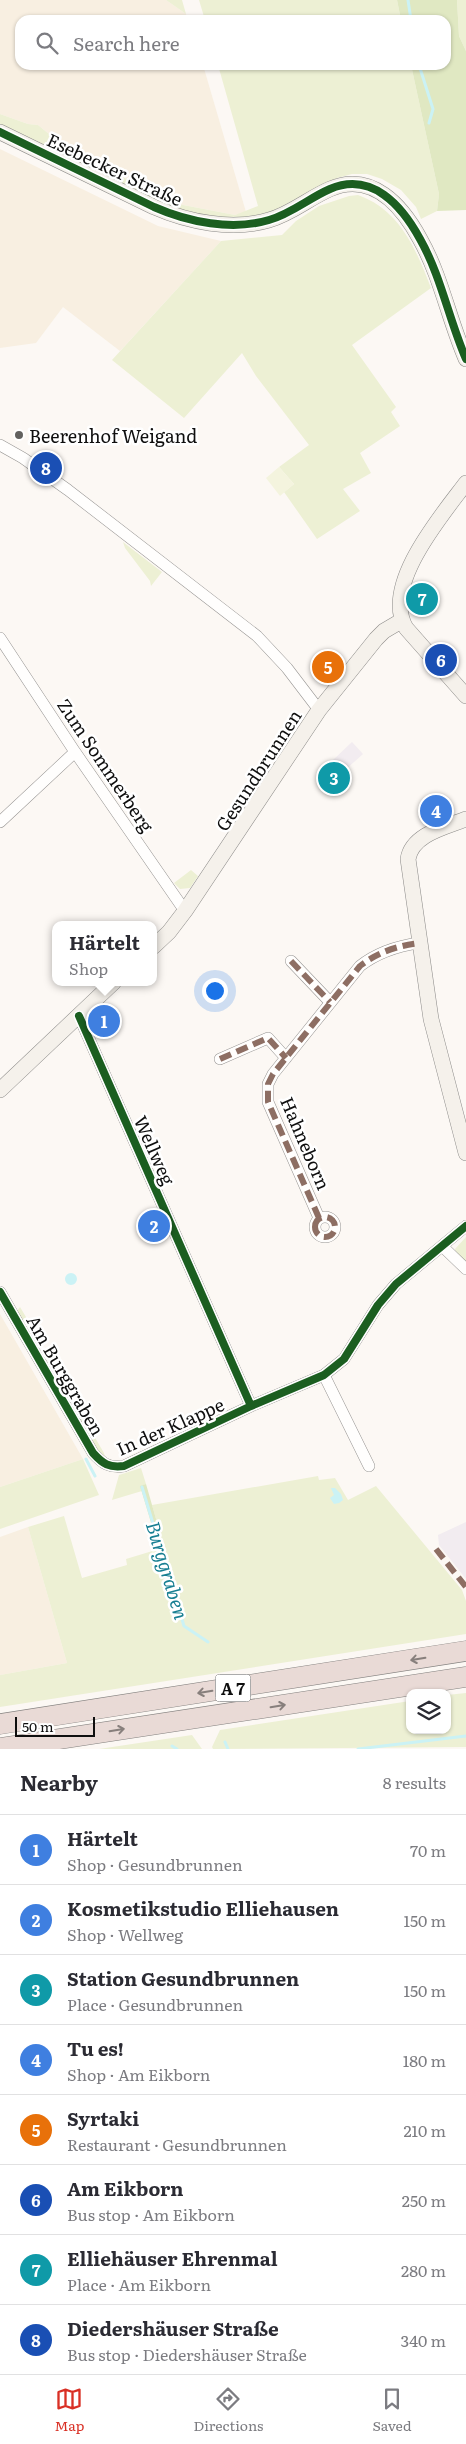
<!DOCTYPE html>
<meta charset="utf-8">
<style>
:root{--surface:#fff;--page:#f2f2f3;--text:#2b2b33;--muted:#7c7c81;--line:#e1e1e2;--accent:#d93025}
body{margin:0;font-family:Literata,serif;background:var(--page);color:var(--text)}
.controls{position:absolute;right:15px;bottom:15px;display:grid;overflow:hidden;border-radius:10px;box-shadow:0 1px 4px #0004}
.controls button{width:45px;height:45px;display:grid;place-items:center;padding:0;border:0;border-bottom:1px solid var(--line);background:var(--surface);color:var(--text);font:25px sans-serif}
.scale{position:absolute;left:15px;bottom:12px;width:80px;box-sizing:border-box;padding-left:5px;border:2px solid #0f0f0f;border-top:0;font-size:14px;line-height:18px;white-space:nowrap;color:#0f0f0f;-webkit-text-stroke:4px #fff;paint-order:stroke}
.you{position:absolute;left:214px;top:990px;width:18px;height:18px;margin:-12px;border:4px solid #fff;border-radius:50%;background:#1a73e8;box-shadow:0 0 0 8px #1a73e833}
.badge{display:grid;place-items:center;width:32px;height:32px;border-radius:50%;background:var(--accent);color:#fff;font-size:16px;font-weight:700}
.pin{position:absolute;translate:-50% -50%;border:2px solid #fff;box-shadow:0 1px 5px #0006}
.popup{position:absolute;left:52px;top:921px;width:105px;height:65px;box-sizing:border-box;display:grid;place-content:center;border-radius:10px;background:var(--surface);filter:drop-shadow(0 1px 4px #0005);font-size:16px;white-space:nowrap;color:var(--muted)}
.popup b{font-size:19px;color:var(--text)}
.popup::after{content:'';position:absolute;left:50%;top:100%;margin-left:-10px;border:10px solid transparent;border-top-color:var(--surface)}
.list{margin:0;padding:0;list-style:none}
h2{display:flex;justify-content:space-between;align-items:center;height:65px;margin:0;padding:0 20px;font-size:21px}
h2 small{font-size:16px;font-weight:400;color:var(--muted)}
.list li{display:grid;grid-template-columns:32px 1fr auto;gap:15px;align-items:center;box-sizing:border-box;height:70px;padding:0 20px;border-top:1px solid var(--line)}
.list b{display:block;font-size:19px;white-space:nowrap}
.list p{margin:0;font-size:16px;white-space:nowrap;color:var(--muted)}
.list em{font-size:16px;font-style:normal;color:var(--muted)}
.icon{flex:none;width:28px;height:28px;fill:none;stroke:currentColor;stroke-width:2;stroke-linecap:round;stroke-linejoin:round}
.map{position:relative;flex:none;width:466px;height:1749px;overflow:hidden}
.search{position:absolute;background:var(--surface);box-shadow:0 1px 4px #0004;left:15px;right:15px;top:15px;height:55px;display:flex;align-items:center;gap:12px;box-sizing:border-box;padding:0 18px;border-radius:15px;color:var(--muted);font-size:19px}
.sheet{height:625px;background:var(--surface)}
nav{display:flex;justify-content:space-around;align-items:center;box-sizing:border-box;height:70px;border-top:1px solid var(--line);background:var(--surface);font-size:14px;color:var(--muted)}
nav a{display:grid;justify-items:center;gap:2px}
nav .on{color:var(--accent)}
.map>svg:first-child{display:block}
.industrial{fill:#f2ecf0}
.farmland{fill:#f8efe1}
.green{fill:#edf0d4}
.forest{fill:#e0e8c2}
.pitch{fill:#f4f4de}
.water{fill:#cbf2f5}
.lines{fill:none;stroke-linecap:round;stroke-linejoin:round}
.stream{stroke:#cbf2f5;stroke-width:3}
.street-casing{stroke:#969492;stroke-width:12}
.secondary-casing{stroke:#8c8b89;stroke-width:16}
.highway-casing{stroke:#83817f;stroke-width:21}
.street{stroke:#fffefd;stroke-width:11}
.secondary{stroke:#f5f1eb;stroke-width:15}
.highway{stroke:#e9dad6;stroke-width:20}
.quiet{stroke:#8d6e63;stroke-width:6;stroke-dasharray:12 6;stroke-linecap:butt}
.cycleway-casing{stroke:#fff;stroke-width:11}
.cycleway{stroke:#1b5e20;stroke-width:8}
.oneway{stroke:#877f7c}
.poi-dot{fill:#62615f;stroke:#fff;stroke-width:2}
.labels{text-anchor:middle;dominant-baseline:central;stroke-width:5;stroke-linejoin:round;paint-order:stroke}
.shield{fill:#fff;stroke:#575757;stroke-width:1}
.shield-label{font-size:16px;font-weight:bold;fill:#0f0f0f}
.street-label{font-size:18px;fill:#0f0f0f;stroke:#fff}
.poi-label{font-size:18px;fill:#0f0f0f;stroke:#fff;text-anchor:start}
.water-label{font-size:19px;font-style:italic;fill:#187f92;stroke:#fff}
</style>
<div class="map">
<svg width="466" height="1749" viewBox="0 0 466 1749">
<rect width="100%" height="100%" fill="#fcf8f4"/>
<path class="industrial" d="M 352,742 L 363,754 L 345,770 L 332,761 Z
M 466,1522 L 466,1579 L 439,1545 L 438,1535 Z"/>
<path class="farmland" d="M 0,0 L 166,0 L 186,14 L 188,20 L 20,20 L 20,65 L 203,65 L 246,212 L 235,215 L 178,204 L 71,152 L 38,125 L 28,124 L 0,114 Z
M 0,149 L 158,226 L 221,241 L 120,351 L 63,307 L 36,343 L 0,348 Z
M 0,1314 L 83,1459 L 0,1487 Z
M 28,1527 L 67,1663 L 0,1675 L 0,1537 Z"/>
<path class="green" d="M 166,0 L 182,0 L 186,14 Z
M 199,0 L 397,0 L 401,20 L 205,20 Z
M 457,0 L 466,0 L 466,51 L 459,36 Z
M 218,65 L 411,65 L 439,194 L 437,211 L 421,219 L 416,207 L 401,190 L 382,179 L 367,174 L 352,174 L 337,178 L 262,217 L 226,219 L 178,211 L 0,126 L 0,114 L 28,124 L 38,125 L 71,152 L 178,204 L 235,215 L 258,206 Z
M 358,195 C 400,210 416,249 431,288 L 352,345 L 396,407 L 391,412 L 400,426 L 360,453 L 371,473 L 343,489 L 360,511 L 317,539 L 284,492 L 294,484 L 279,467 L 309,445 L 256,376 L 242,353 L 184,418 L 112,360 L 221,241 L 282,235 L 296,221 L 319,206 L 349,196 Z
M 123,542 L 162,572 L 151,586 L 150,581 L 125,548 Z
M 191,870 L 198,876 L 190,888 L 180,889 L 174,883 Z
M 466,1237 L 466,1262 L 456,1255 L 455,1249 Z
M 20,1307 L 35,1332 L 29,1332 L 17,1311 Z
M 50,1360 L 74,1402 L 69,1402 L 47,1363 Z
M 83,1417 L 104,1453 L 105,1457 L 99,1453 L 80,1420 Z
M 83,1459 L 99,1495 L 0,1529 L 0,1487 Z
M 141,1468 L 146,1484 L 141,1486 L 142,1491 L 112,1500 L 119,1475 Z
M 318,1476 L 319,1480 L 335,1478 L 348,1500 L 376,1486 L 462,1590 L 466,1601 L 466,1634 L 0,1707 L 0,1675 L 67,1663 L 28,1527 L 64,1516 L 82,1578 L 127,1565 L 126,1559 L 159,1549 L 168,1579 L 173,1578 L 152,1505 Z
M 466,1693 L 466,1747 L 213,1749 L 212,1747 L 220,1730 L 410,1701 L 410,1730 L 447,1730 L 447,1695 Z
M 192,1735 L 202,1749 L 99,1749 Z"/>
<path class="forest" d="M 397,0 L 457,0 L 459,36 L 466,51 L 466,210 L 437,211 L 439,194 L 411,65 L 446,65 L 446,20 L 401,20 Z
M 146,1484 L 173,1578 L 168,1579 L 140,1486 Z"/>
<path class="pitch" d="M 279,467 L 294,484 L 280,496 L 266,478 Z"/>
<path class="water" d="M65 1279a6 6 0 1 1 12 0a6 6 0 1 1-12 0Z
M 331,1488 L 335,1488 L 341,1494 L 343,1500 L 339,1503 L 334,1504 L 330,1498 L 334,1495 Z"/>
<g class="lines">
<path class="stream" d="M 408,0 L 411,20
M 419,65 L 433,109 L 429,123
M 86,1459 L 95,1476
M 142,1487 L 184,1626 L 208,1642
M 225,1742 L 228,1749
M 172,1746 L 177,1749
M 358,1749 L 466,1736"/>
<g class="street-casing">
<path id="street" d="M 0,445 L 23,458 L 68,490 L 257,636 L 287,668 L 319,710
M 0,638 L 75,752 L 185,911
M 0,822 L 75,752
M 291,961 L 330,1002
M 79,1016 L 251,1406
M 220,1059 L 268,1038 L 286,1058
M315 1227a10 10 0 1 1 20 0a10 10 0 1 1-20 0Z
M 319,1218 L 268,1102 L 268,1084 L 273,1074 L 360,966 C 378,952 397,946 419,943
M 442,1246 L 466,1269
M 0,1292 L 93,1453 C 103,1464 109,1468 124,1466 L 251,1406 L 324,1375 L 344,1359 L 378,1305 L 396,1284 L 466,1226
M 324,1375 L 369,1466"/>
</g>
<g class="secondary-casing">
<path id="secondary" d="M 0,132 L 154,207 C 188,222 232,231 269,220 C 291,214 309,198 330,189 C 372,171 402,206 420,239 C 441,276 449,320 466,359
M 466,483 C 442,515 381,586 406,628 L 466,696
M 466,819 C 446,827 412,834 408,859 L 431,1019 L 466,1153
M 153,947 L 169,932 L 185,911 L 319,710 L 376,639 L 384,631 L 401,621
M 0,1090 L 114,982"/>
</g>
<g class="highway-casing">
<path id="highway" d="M 0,1724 L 466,1651
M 0,1748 L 466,1677"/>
</g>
<use href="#street" class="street"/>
<use href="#secondary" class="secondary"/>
<use href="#highway" class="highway"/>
<path class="quiet" d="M 291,961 L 330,1002
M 220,1059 L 268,1038 L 286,1058
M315 1227a10 10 0 1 1 20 0a10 10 0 1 1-20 0Z
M 319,1218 L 268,1102 L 268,1084 L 273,1074 L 360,966 C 378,952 397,946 419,943
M 436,1549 L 466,1587"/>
<g class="cycleway-casing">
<path id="cycleway" d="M 0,132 L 154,207 C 188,222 232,231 269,220 C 291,214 309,198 330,189 C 372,171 402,206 420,239 C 441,276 449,320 466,359
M 79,1016 L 251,1406
M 0,1292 L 93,1453 C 103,1464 109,1468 124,1466 L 251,1406 L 324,1375 L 344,1359 L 378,1305 L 396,1284 L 466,1226"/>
</g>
<use href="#cycleway" class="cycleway"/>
</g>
<defs><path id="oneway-shaft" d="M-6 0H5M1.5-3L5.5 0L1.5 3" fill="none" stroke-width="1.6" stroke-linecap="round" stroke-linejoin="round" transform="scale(1.25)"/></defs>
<g class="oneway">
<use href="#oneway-shaft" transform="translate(418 1659) rotate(171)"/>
<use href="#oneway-shaft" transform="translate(205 1692) rotate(171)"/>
<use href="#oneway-shaft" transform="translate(278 1706) rotate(-9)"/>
<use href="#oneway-shaft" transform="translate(117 1730) rotate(-9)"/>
</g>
<circle class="poi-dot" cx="19" cy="435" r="5"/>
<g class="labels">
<rect class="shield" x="215.5" y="1674.5" width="35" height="27" rx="4"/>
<g class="shield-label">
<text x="233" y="1688">A 7</text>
</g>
<g class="street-label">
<text transform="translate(115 169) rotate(25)">Esebecker Straße</text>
<text transform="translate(106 765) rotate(56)">Zum Sommerberg</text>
<text transform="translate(258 770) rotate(-57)">Gesundbrunnen</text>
<text transform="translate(306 1143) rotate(67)">Hahneborn</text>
<text transform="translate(155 1150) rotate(66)">Wellweg</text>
<text transform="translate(66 1375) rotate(60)">Am Burggraben</text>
<text transform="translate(170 1426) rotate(-24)">In der Klappe</text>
</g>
<g class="poi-label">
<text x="29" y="435">Beerenhof Weigand</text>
</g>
<g class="water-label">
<text transform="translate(168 1570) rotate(73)">Burggraben</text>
</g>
</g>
</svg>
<div class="controls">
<button><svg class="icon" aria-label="layers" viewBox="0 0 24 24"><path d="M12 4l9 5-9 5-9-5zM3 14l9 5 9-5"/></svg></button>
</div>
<div class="scale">50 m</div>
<div class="you"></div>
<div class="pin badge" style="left:104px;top:1021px;background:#3f7fe0">1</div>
<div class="popup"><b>Härtelt</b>Shop</div>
<div class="pin badge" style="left:154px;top:1226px;background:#3f7fe0">2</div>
<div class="pin badge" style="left:334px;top:778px;background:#0f9aa8">3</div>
<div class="pin badge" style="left:436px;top:811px;background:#3f7fe0">4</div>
<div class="pin badge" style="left:328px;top:667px;background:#e8710a">5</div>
<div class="pin badge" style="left:441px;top:660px;background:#1a4fb4">6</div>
<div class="pin badge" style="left:422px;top:599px;background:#0f9aa8">7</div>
<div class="pin badge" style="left:46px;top:468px;background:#1a4fb4">8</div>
<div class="search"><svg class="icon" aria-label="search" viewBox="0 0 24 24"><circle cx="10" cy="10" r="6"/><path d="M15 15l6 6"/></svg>Search here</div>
</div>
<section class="sheet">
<h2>Nearby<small>8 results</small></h2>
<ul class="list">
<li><span class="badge" style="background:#3f7fe0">1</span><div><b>Härtelt</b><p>Shop · Gesundbrunnen</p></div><em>70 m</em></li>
<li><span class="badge" style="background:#3f7fe0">2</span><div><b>Kosmetikstudio Elliehausen</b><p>Shop · Wellweg</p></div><em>150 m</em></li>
<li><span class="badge" style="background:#0f9aa8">3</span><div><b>Station Gesundbrunnen</b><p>Place · Gesundbrunnen</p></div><em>150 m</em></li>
<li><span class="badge" style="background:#3f7fe0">4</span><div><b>Tu es!</b><p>Shop · Am Eikborn</p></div><em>180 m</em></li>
<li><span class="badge" style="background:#e8710a">5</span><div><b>Syrtaki</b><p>Restaurant · Gesundbrunnen</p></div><em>210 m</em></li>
<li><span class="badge" style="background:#1a4fb4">6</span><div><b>Am Eikborn</b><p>Bus stop · Am Eikborn</p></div><em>250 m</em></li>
<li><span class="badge" style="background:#0f9aa8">7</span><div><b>Elliehäuser Ehrenmal</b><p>Place · Am Eikborn</p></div><em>280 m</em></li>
<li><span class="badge" style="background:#1a4fb4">8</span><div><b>Diedershäuser Straße</b><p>Bus stop · Diedershäuser Straße</p></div><em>340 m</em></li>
</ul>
</section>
<nav>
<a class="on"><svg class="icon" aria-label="map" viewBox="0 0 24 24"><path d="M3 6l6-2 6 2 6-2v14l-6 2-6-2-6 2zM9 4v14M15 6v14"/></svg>Map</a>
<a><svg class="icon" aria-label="directions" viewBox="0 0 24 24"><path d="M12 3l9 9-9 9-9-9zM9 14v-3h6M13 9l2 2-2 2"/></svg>Directions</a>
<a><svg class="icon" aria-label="saved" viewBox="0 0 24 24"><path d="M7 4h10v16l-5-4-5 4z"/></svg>Saved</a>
</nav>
